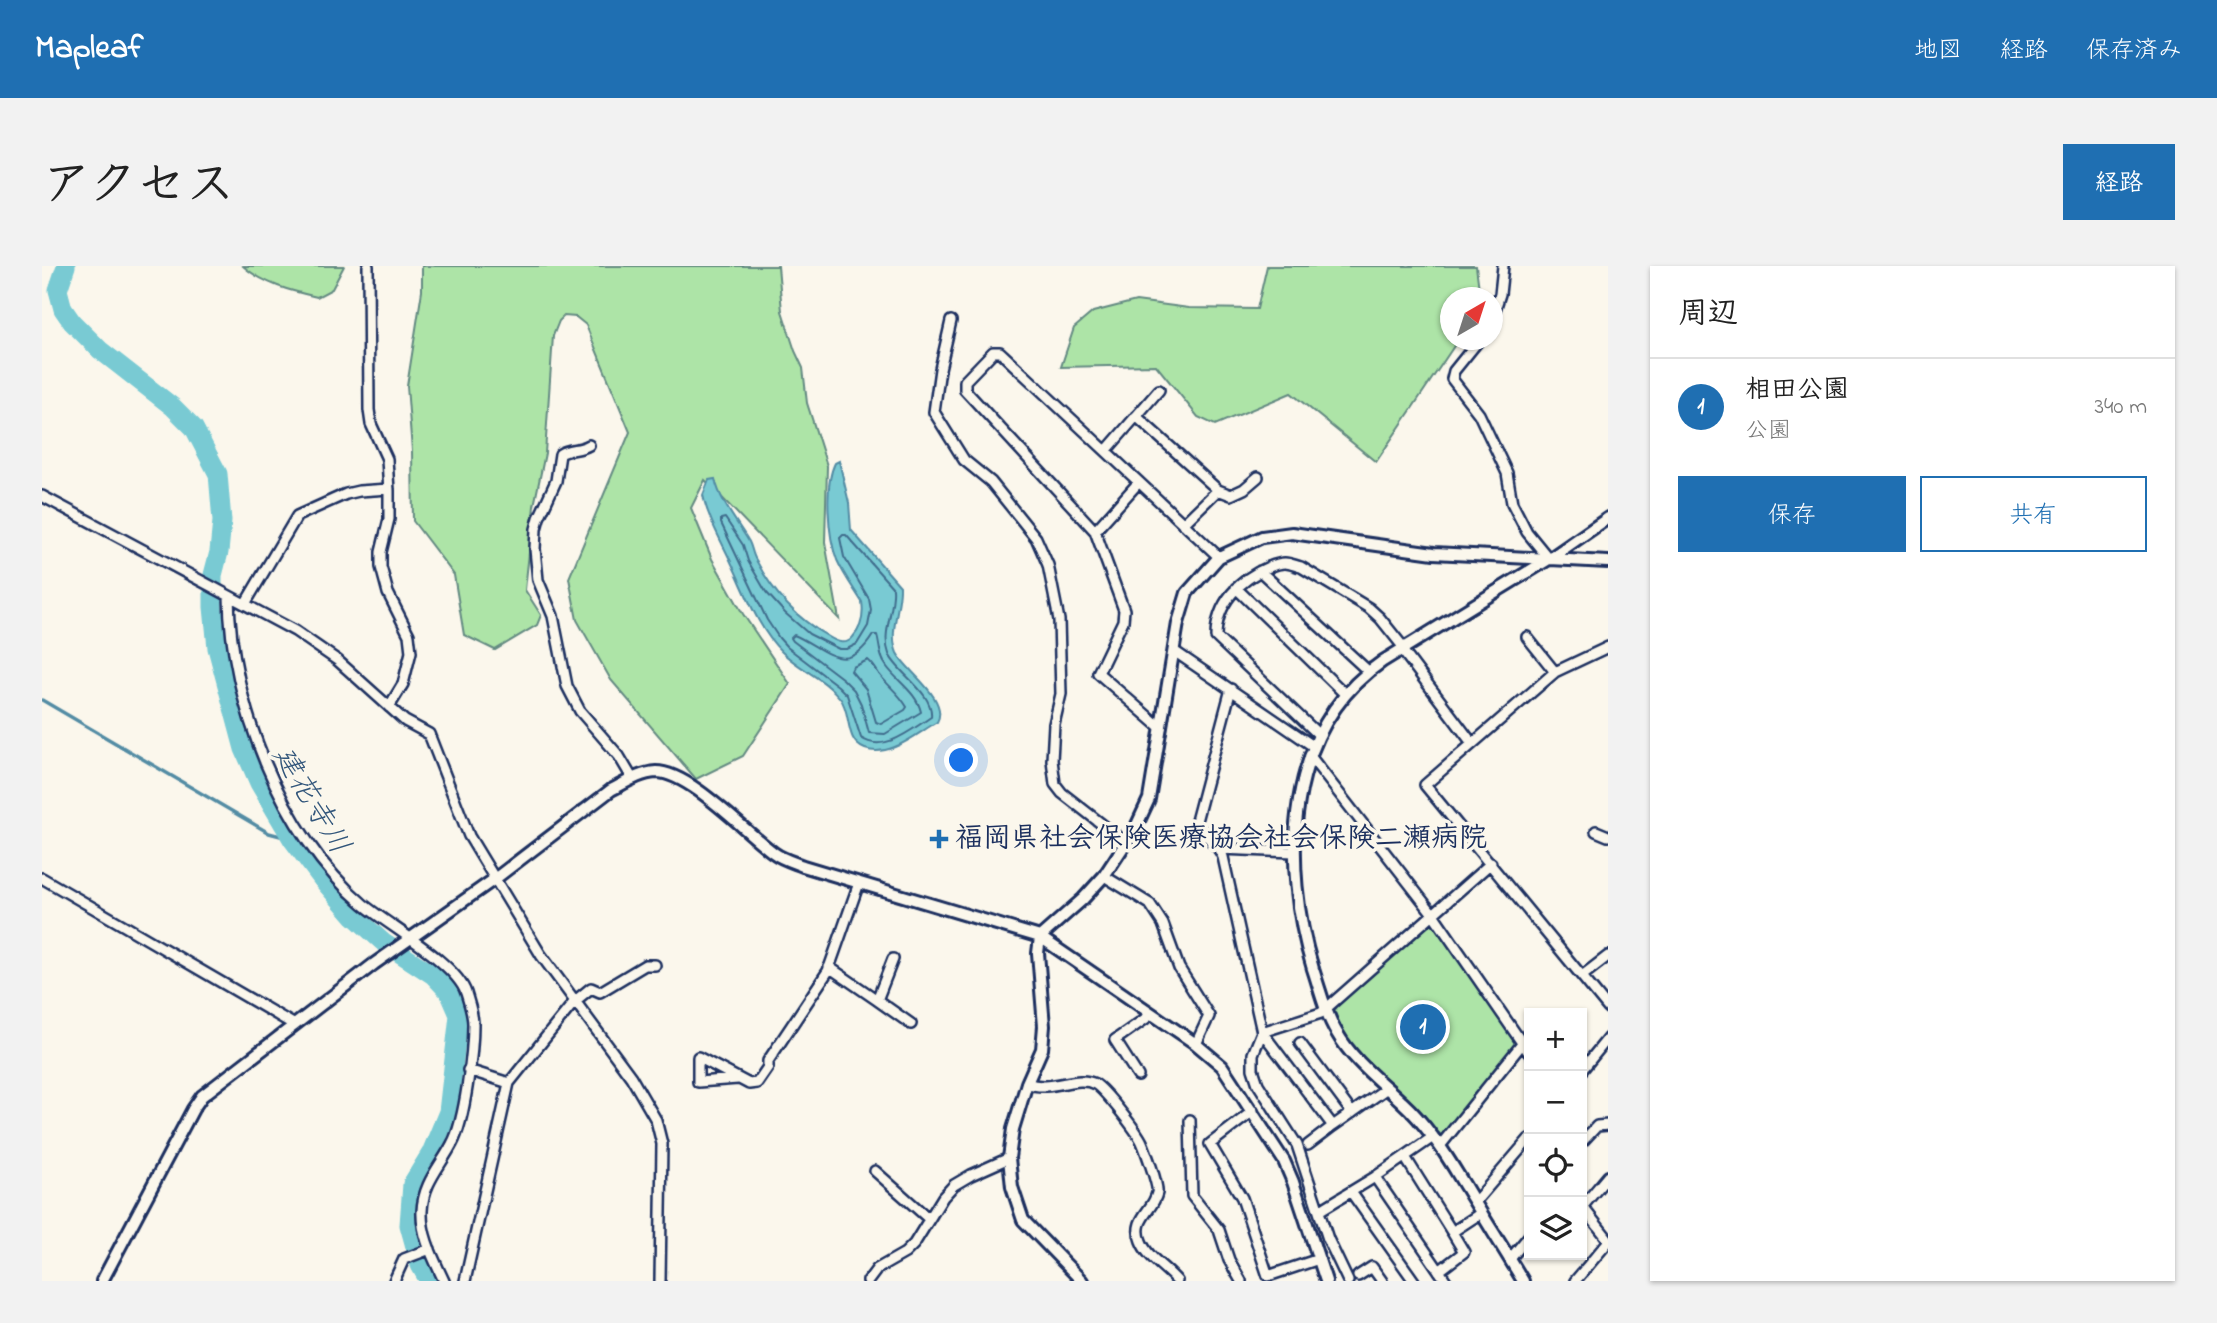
<!DOCTYPE html>
<html lang="ja">
<meta charset="utf-8">
<style>
:root{--surface:#fff;--page:#f2f2f2;--text:#222;--muted:#767676;--line:#e0e0e0;--accent:#1f6fb2}
body{margin:0;font-family:"Indie Flower","Klee One",sans-serif;background:var(--page);color:var(--text)}
.controls{position:absolute;right:21px;bottom:21px;display:grid;overflow:hidden;border-radius:0px;box-shadow:0 2px 5px #0004}
.controls button{width:63px;height:63px;display:grid;place-items:center;padding:0;border:0;border-bottom:2px solid var(--line);background:var(--surface);color:var(--text);font:35px sans-serif}
.compass{position:absolute;left:1398px;top:21px;width:63px;height:63px;border-radius:50%;background:var(--surface);box-shadow:0 2px 5px #0004;rotate:39deg}
.you{position:absolute;left:920px;top:495px;width:24px;height:24px;margin:-18px;border:5px solid #fff;border-radius:50%;background:#1a73e8;box-shadow:0 0 0 10px #1a73e833}
.badge{display:grid;place-items:center;width:46px;height:46px;border-radius:50%;background:var(--accent);color:#fff;font-size:23px;font-weight:700}
.pin{position:absolute;translate:-50% -50%;border:4px solid #fff;box-shadow:0 2px 7px #0006}
.list{margin:0;padding:0;list-style:none}
h2{display:flex;justify-content:space-between;align-items:center;height:91px;margin:0;padding:0 28px;font-size:30px}
h2 small{font-size:23px;font-weight:400;color:var(--muted)}
.list li{display:grid;grid-template-columns:46px 1fr auto;gap:21px;align-items:center;box-sizing:border-box;height:98px;padding:0 28px;border-top:2px solid var(--line)}
.list b{display:block;font-size:26px;white-space:nowrap}
.list p{margin:0;font-size:23px;white-space:nowrap;color:var(--muted)}
.list em{font-size:23px;font-style:normal;color:var(--muted)}
.actions{display:flex;gap:14px;padding:21px 28px}
.actions a{flex:1;padding:16px 0;border:2px solid var(--accent);border-radius:0px;text-align:center;font-size:24px;color:var(--accent)}
.actions .main{background:var(--accent);color:#fff}
.icon{flex:none;width:38px;height:38px;fill:none;stroke:currentColor;stroke-width:2;stroke-linecap:round;stroke-linejoin:round}
.map{position:relative;flex:none;width:1566px;height:1015px;overflow:hidden;border-radius:0px}
header{display:flex;align-items:center;gap:42px;box-sizing:border-box;height:98px;padding:0 35px;background:var(--accent);color:#fff}
header strong{font-size:33px}
nav{display:flex;gap:38px;margin-inline-start:auto;font-size:24px}
.intro{display:flex;align-items:center;justify-content:space-between;box-sizing:border-box;height:168px;padding:0 42px}
h1{margin:0;font-size:49px}
.button{padding:18px 32px;border-radius:0px;background:var(--accent);color:#fff;font-size:24px;font-weight:700}
main{display:flex;gap:42px;padding:0 42px}
aside{flex:1;background:var(--surface);border-radius:0px;box-shadow:0 2px 5px #0004}
.map>svg:first-child{display:block}
.green{fill:#ade4a7;stroke:#648a82;stroke-width:2}
.water{fill:#79cad3;stroke:#538ca4;stroke-width:2}
.lines{fill:none;stroke-linecap:round;stroke-linejoin:round}
.shore{stroke:#416d8d;stroke-width:2}
.stream{stroke:#538ca4;stroke-width:3.5}
.river{stroke:#79cad3;stroke-width:19}
.minor-casing{stroke:#1b2f5e;stroke-width:14}
.tertiary-casing{stroke:#1b2f5e;stroke-width:16}
.minor{stroke:#fbf7ec;stroke-width:9}
.tertiary{stroke:#fbf7ec;stroke-width:10}
.poi-dot{fill:#1f6fb2;stroke:#fbf7ec;stroke-width:2.5}
.labels{text-anchor:middle;dominant-baseline:central;stroke-width:7;stroke-linejoin:round;paint-order:stroke}
.poi-label{font-size:28px;font-weight:bold;fill:#1b2f5e;stroke:#fbf7ec;text-anchor:start}
.water-label{font-size:30px;font-style:italic;fill:#32567b;stroke:#fbf7ec}
</style>
<header>
<strong>Mapleaf</strong>
<nav><a>地図</a><a>経路</a><a>保存済み</a></nav>
</header>
<div class="intro"><h1>アクセス</h1><a class="button">経路</a></div>
<main>
<div class="map">
<svg width="1566" height="1015" viewBox="0 0 1566 1015">
<rect width="100%" height="100%" fill="#fbf7ec"/>
<filter id="ink" filterUnits="userSpaceOnUse"><feTurbulence type="fractalNoise" baseFrequency=".0143" numOctaves="2"/><feDisplacementMap in="SourceGraphic" scale="14" xChannelSelector="R" yChannelSelector="G"/><feConvolveMatrix kernelMatrix="1 2 1 2 8 2 1 2 1" color-interpolation-filters="sRGB"/></filter>
<g filter="url(#ink)">
<path class="green" d="M 201,0 L 302,0 L 290,23 L 275,31 C 249,25 221,18 201,0 Z
M 380,0 L 736,0 L 740,45 L 753,85 L 761,102 L 765,137 L 785,200 L 783,276 L 797,353 L 663,214 L 649,242 L 670,293 L 701,348 L 748,418 L 701,490 L 654,513 L 569,414 L 535,354 L 527,312 L 588,166 L 544,59 L 534,51 L 522,50 L 517,55 L 511,70 L 503,187 L 492,240 L 483,324 L 499,349 L 495,359 L 453,384 L 422,369 L 412,309 L 371,255 L 370,185 L 365,120 L 380,25 Z
M 1225,0 L 1434,0 L 1438,31 L 1408,32 L 1408,74 L 1416,74 L 1334,196 L 1249,127 L 1173,159 L 1156,151 L 1114,99 L 1019,101 L 1032,62 L 1051,46 L 1094,35 L 1147,42 L 1215,43 Z
M 1386,657 L 1392,657 L 1474,777 L 1403,867 L 1399,869 L 1394,866 L 1368,835 L 1313,784 L 1291,748 L 1298,734 Z"/>
<path class="water" d="M 797,195 L 807,237 L 809,264 L 858,320 C 859,341 846,366 855,387 C 863,404 908,433 895,456 C 874,468 848,492 823,483 C 802,475 810,447 798,432 C 783,413 757,403 740,386 C 716,363 704,327 690,298 C 680,276 666,253 661,229 L 667,214 L 673,213 C 678,235 695,256 706,274 C 710,280 710,288 714,294 C 731,327 755,353 787,371 C 795,376 804,380 811,371 C 819,362 822,349 820,336 C 812,323 801,308 795,294 C 786,271 782,219 793,197 Z"/>
<g class="lines">
<path class="shore" d="M 683,252 L 701,279 L 706,295 L 724,326 L 743,347 L 767,368 L 797,383 L 805,383 L 815,378 L 826,360 L 829,344 L 827,333 L 802,291 L 798,272 L 801,269 L 804,269 L 851,322 C 853,343 839,366 847,388 C 855,407 892,427 889,451 C 870,463 842,488 819,472 L 805,429 L 796,420 L 745,381 L 737,372 L 725,354 L 679,257 L 679,253 Z
M 752,369 C 783,382 804,413 831,369 L 835,369 C 838,379 837,391 845,401 C 856,416 875,427 879,446 L 843,468 L 827,467 L 819,438 L 812,424 L 801,413 L 751,375 L 749,372 Z
M 826,394 C 831,398 833,402 837,408 C 846,420 857,427 865,441 L 863,444 L 839,458 L 834,456 L 824,423 L 809,405 L 811,401 Z"/>
<path class="stream" d="M 0,434 L 227,567 L 250,573"/>
<path class="river" d="M 24,0 L 16,24 L 21,43 L 30,56 L 58,84 L 131,141 L 152,162 L 176,208 L 180,255 L 177,286 L 171,309 L 171,341 L 175,382 L 202,483 L 217,517 L 250,573 L 280,613 L 312,650 L 342,677 L 391,709 L 407,726 L 417,749 L 406,846 L 389,887 L 370,918 L 367,959 L 378,999 L 387,1015"/>
<g class="minor-casing">
<path id="minor" d="M 326,0 L 327,144 L 329,158 L 345,193 L 347,225 L 347,253 L 339,286 L 339,301 L 346,327 L 367,369 L 369,386 L 361,418 L 347,441
M 1450,53 L 1458,28 L 1461,0
M 909,55 L 898,103 L 892,146 L 922,194 L 949,216 L 994,272 L 1006,299 L 1017,354 L 1019,428 L 1012,458 L 1010,494 L 1013,518 L 1020,527 L 1084,577
M 1437,74 L 1412,105 L 1410,113 L 1437,148 L 1465,207 L 1470,237 L 1485,266 L 1507,293
M 1094,150 L 1176,224
M 547,179 C 537,185 527,182 518,188 L 514,215 L 497,252 L 494,263 L 493,283 L 496,314 L 511,350 L 525,420 L 538,445 L 577,490 L 590,512
M 1064,185 L 1117,124
M 0,230 L 253,365 L 295,394 L 363,455 L 387,468 L 427,570 L 499,689 L 589,811 L 614,854 L 620,878 L 618,1015
M 1141,258 L 1176,224 L 1189,229 L 1202,223 L 1216,211
M 1053,265 L 1097,216
M 1218,305 L 1326,405
M 1194,322 L 1303,428
M 187,330 C 188,435 239,569 321,638 C 347,660 414,697 424,727 C 427,737 431,748 431,758 C 431,785 423,855 410,878 C 398,901 381,917 380,945 C 379,970 392,993 402,1015
M 203,338 L 255,250 L 304,228 L 317,225 L 347,223
M 1485,371 L 1513,406 L 1383,519 L 1566,742
M 1360,384 L 1430,477
M 1132,385 L 1271,480
M 1513,406 L 1566,381
M 1189,423 L 1154,555 C 1159,571 1174,573 1181,591 L 1220,766 L 1291,860 L 1266,879
M 1119,462 L 1056,407 L 1081,355 L 1082,344 L 1053,265 L 923,124 L 923,115 L 951,86 L 958,86 L 1177,291
M 1277,469 L 1174,371 C 1174,337 1198,313 1227,301 C 1232,299 1238,297 1243,297 C 1248,297 1254,300 1259,301 L 1327,342 L 1338,352 L 1362,382
M 1268,490 L 1391,648 L 1487,787
M 1554,565 L 1566,570
M 1178,583 L 1252,586
M 1062,610 L 1108,638 L 1121,658 L 1137,702 L 1167,750 L 1154,778
M 0,612 L 251,758
M 787,701 L 835,734 L 851,693
M 1540,710 L 1566,690
M 835,734 L 869,758
M 1258,777 L 1310,847
M 426,804 L 467,817
M 1540,804 L 1566,772
M 1096,810 L 1073,774 L 1110,748
M 696,813 L 656,816 L 656,791 L 707,818 L 715,817 L 726,801 L 726,795 L 786,705 L 817,617
M 985,817 C 1009,827 1034,808 1053,818 C 1062,823 1095,865 1100,876 C 1103,883 1117,920 1115,927 C 1111,945 1090,953 1099,975 C 1105,991 1124,1002 1135,1015
M 1211,845 L 1168,878 L 1200,932 L 1226,1010 L 1277,993
M 1148,854 L 1150,930 L 1177,964 L 1187,994 L 1199,1015
M 1291,860 L 1345,822
M 1540,876 L 1555,860 L 1566,859
M 1398,880 L 1480,778
M 1363,891 L 1410,966 L 1439,947
M 833,905 L 887,953
M 1333,911 L 1404,1015
M 1309,926 L 1372,1015
M 1433,936 L 1487,873
M 1540,940 L 1566,973
M 1540,941 L 1566,910
M 1277,945 L 1333,911 L 1391,871
M 1468,993 L 1487,970
M 1397,1005 L 1422,986 L 1410,966
M 1316,1010 L 1330,1001 L 1340,1015
M 352,1015 L 362,993 L 388,983
M 423,1015 L 467,817 L 533,735 L 549,722 L 558,726 L 603,699 L 613,699
M 826,1015 L 835,1003 L 863,987 L 872,978 L 901,931 L 912,919 L 929,909 L 967,892
M 1306,1015 L 1286,973 L 1255,879 L 1216,818 L 1211,803 L 1211,788 L 1220,766 L 1279,747 L 1449,597
M 1533,1015 L 1566,976"/>
</g>
<g class="tertiary-casing">
<path id="tertiary" d="M 60,1015 L 151,843 L 160,830 L 332,698 L 454,612 L 569,524 C 583,517 598,507 614,506 C 648,506 703,566 732,587 C 740,593 751,596 761,600 L 998,671 L 1154,778 L 1180,800 L 1242,895 L 1251,916 L 1284,1015
M 1040,1015 L 981,954 L 970,921 L 967,892 L 971,863 L 985,817 L 1000,783 L 1002,760 L 996,687 L 998,671 L 1041,633 L 1062,610 L 1093,563 L 1107,533 L 1136,357 L 1145,327 L 1177,291 L 1220,271 L 1250,267 L 1392,287 L 1566,296
M 1481,1015 C 1462,983 1442,952 1423,920 C 1413,904 1403,886 1391,871 C 1382,859 1371,846 1360,836 C 1337,814 1311,795 1295,767 C 1283,747 1278,724 1271,703 C 1239,598 1242,463 1341,395 L 1507,293 L 1566,252"/>
</g>
<use href="#minor" class="minor"/>
<use href="#tertiary" class="tertiary"/>
</g>
</g>
<path class="poi-dot" d="M893.5 562.5h7v7h7v7h-7v7h-7v-7h-7v-7h7z"/>
<g class="labels">
<g class="poi-label">
<text x="913" y="573">福岡県社会保険医療協会社会保険二瀬病院</text>
</g>
<g class="water-label">
<text transform="translate(268 535) rotate(59)">建花寺川</text>
</g>
</g>
</svg>
<div class="controls">
<button>+</button>
<button>−</button>
<button><svg class="icon" aria-label="locate" viewBox="0 0 24 24"><circle cx="12" cy="12" r="6"/><path d="M12 2v4M12 18v4M2 12h4M18 12h4"/></svg></button>
<button><svg class="icon" aria-label="layers" viewBox="0 0 24 24"><path d="M12 4l9 5-9 5-9-5zM3 14l9 5 9-5"/></svg></button>
</div>
<svg class="compass" viewBox="-18 -18 36 36"><path d="M0-13l5 13h-10z" fill="#e53935"/><path d="M0 13l5-13h-10z" fill="#767676"/></svg>
<div class="you"></div>
<div class="pin badge" style="left:1381px;top:761px">1</div>
</div>
<aside>
<h2>周辺<small></small></h2>
<ul class="list">
<li><span class="badge">1</span><div><b>相田公園</b><p>公園</p></div><em>340 m</em></li>
</ul>
<div class="actions"><a class="main">保存</a><a>共有</a></div>
</aside>
</main>
